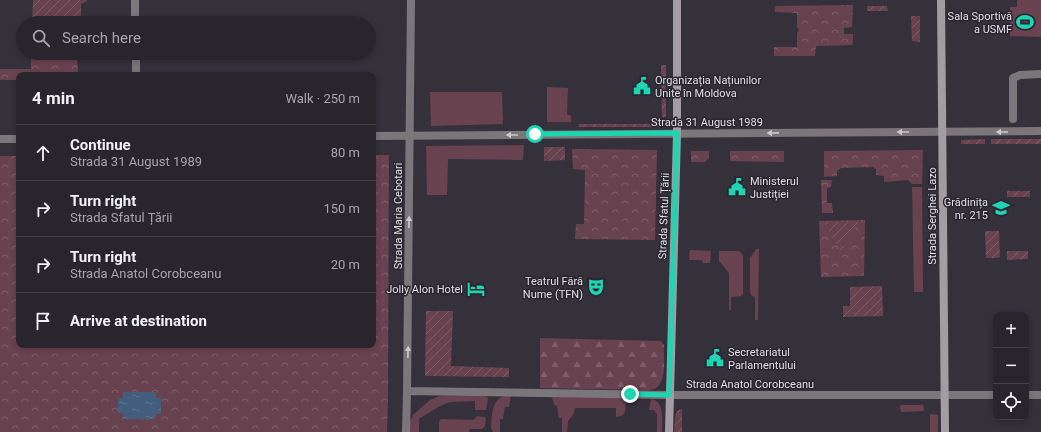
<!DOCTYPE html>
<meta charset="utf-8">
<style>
:root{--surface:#28252c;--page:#302d34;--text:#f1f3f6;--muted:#a5a5a9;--line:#444248}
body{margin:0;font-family:Roboto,sans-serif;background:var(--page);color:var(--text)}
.controls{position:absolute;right:12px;bottom:12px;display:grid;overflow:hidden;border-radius:8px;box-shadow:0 2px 6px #0003}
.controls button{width:36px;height:36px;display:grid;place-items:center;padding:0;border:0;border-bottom:1px solid var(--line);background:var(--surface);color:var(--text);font:20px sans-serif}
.stop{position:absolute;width:12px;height:12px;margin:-9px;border:3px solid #1cd5b1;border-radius:50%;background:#fff}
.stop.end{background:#1cd5b1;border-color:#fff;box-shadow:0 1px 4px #0008}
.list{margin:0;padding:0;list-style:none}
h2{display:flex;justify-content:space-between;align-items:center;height:52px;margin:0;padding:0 16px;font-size:17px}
h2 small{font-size:13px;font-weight:400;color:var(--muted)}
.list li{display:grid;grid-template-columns:26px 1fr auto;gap:12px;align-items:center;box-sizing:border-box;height:56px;padding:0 16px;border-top:1px solid var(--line)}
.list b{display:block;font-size:15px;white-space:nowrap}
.list p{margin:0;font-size:13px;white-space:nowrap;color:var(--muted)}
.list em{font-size:13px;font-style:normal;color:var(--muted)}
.icon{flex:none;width:22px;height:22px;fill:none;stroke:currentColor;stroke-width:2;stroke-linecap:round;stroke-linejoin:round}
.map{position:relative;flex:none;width:1041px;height:432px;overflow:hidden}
.search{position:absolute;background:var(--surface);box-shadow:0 2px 6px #0003;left:16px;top:16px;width:360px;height:44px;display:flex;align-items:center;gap:10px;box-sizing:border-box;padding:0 14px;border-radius:22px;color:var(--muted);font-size:15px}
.panel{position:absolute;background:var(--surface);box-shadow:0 2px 6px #0003;left:16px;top:72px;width:360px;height:276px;border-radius:8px}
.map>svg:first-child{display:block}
.grass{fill:#69424f}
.forest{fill:url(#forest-firs)}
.park{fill:url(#park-crowns)}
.garden{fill:url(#garden-furrows)}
.water{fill:url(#water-ripples)}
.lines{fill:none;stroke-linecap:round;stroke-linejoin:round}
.minor{stroke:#7b767a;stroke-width:8}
.tertiary{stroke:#7b767a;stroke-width:8}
.secondary{stroke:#a39ca2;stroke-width:8}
.oneway{fill:#cbc8ce}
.route{stroke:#1cd5b1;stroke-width:5}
.labels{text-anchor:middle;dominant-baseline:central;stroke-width:3;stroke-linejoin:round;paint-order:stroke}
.poi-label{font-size:11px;fill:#dfdde3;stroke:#2b2730;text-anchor:end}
.street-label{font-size:11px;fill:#dfdde3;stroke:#2b2730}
</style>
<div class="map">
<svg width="1041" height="432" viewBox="0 0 1041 432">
<defs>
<pattern id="forest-firs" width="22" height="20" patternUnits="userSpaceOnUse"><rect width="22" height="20" fill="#69424f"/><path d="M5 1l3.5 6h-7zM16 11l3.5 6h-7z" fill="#7e5d68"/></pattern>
<pattern id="park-crowns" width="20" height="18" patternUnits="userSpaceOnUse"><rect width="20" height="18" fill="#69424f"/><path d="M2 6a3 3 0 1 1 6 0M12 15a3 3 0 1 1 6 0" fill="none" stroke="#7e5d68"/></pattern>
<pattern id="garden-furrows" width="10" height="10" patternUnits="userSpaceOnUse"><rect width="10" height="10" fill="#69424f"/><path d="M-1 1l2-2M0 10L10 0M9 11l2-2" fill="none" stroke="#7e5d68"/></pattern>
<pattern id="water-ripples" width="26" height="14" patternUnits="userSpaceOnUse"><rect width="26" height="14" fill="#425d7d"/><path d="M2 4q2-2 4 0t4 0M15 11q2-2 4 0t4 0" fill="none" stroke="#5d748f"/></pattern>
</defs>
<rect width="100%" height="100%" fill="#35313a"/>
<path class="grass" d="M 1017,0 L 1041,0 L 1041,37 L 1010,36 L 1010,7 L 1017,7 Z
M 547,87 L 568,88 L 567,115 L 571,115 L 571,122 L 547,122 Z
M 430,92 L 502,92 L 503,124 L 431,126 Z
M 524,145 L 523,160 L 448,159 L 447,195 L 427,195 L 426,146 Z
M 912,187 L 922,187 L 923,292 L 914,292 Z
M 756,249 L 759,249 L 758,320 L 755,320 L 755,297 L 751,295 L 750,291 L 750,258 Z
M 690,250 L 711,251 L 710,263 L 703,263 L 702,260 L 689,260 Z
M 719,251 L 739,251 L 743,255 L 743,294 L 741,296 L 731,297 L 731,310 L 729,310 L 729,273 L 719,261 Z
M 475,395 L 487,397 L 488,399 L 486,410 L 475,410 L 475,401 L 450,402 L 440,406 L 420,418 L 419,419 L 419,432 L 409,432 L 409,423 L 413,415 L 430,400 L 439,396 Z
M 505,396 L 511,396 L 509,407 L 505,407 L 503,419 L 500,419 L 500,432 L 493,432 L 491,428 C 492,416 491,399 505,396 Z
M 552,397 L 623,398 C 627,402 626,409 624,414 L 621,416 L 616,417 L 616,408 L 575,408 L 573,415 L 568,421 L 567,432 L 562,432 L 562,418 L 559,418 L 557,406 L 554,405 Z
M 651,399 C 665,401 662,421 662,432 L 657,432 L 657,414 L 654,410 L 649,410 Z
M 901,405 L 923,405 L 924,410 L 923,411 L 901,412 L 900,407 Z
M 930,414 L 938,415 L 938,432 L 930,432 Z
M 477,416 L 484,417 L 486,418 L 485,426 L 482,429 L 470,429 L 469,432 L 439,432 L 439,422 L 441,419 L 474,420 Z"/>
<path class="forest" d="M 540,338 L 661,341 L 664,345 C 663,359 669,387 650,390 L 540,388 Z"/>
<path class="park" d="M 853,5 L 852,27 L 844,28 L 844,34 L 853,34 L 853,45 L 816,46 L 815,56 L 774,56 L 774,47 L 797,47 L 797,34 L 799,30 L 797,27 L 797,13 L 775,12 L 775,6 Z
M 31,53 L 77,53 L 78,75 L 19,75 L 19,80 L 0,80 L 0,69 L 31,69 Z
M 572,149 L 657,150 L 655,240 L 575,239 L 576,224 L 584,224 L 585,170 L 573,169 Z
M 923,150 L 922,184 L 912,184 L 908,180 L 884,182 L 884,176 L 876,175 L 876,169 L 873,167 L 841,168 L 837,171 L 837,176 L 824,177 L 824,151 Z
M 691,151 L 709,151 L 709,158 L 705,162 L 691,162 Z
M 730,151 L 784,151 L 784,162 L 730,161 Z
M 373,155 L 389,155 L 388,394 L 387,432 L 0,432 L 0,156 L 19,156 L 19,345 L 373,345 Z
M 821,180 L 832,180 L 831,187 L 827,188 L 827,203 L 832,203 L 833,213 L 822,213 Z
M 865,220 L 864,276 L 821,277 L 819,221 Z"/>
<path class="garden" d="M 33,0 L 87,0 L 87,1 L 81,4 L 81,23 L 32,23 Z
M 867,6 L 887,6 L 888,11 L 867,11 Z
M 911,16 L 920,16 L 920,42 L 912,41 Z
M 661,65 L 666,65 L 666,117 L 662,117 Z
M 579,124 L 653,124 L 653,127 L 579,127 Z
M 985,139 L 985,144 L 961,144 L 961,140 Z
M 991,139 L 1041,139 L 1041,144 L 991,144 Z
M 544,147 L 565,147 L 565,160 L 544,161 Z
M 1007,191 L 1030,191 L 1030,197 L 1007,197 Z
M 858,222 L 841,251 L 824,223 Z
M 985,231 L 999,231 L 1000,257 L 998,258 L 986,258 Z
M 1007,251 L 1028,251 L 1028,259 L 1007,260 Z
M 882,286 L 883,316 L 843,317 L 843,306 L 850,306 L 850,287 Z
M 426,311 L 453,311 L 451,366 L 509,368 L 509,377 L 425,376 Z
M 682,409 L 682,432 L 674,432 L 675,418 L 677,411 Z"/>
<path class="water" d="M 123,392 L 156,392 L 156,398 L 161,398 L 161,414 L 156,414 L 156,419 L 123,419 L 123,413 L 118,413 L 118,398 L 123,398 Z"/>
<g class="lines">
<path class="minor" d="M 135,0 L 135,23
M 136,53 L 136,75
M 1013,119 L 1013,78 L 1020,75 L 1041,74
M 407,391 L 669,395 L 996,395
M 1026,395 L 1041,395
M 406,432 L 407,391 L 411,0"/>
<path class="tertiary" d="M 373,136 L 1041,131
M 0,139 L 19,139"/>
<path class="secondary" d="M 941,0 L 945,432
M 669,432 L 677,133 L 677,0"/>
</g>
<defs><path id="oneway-solid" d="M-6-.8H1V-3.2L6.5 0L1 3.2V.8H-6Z"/></defs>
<g class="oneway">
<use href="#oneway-solid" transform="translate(903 132) rotate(180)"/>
<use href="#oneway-solid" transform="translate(1002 132) rotate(180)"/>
<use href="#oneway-solid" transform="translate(773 133) rotate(179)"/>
<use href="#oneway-solid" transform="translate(512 135) rotate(180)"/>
<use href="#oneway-solid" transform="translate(409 222) rotate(-89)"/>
<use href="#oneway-solid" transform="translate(408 352) rotate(-89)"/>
</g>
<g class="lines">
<path class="route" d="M 535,134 L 677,133 L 669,395 L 630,394"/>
</g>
<defs>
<g id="stadium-bare" transform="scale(1.38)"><path d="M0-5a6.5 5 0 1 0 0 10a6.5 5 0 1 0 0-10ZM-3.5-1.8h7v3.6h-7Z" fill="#1cd5b1" stroke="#2b2730" stroke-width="2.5" paint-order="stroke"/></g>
<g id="civic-bare" transform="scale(1.38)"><path d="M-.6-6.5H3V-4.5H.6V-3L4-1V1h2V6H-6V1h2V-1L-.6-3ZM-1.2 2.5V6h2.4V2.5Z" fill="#1cd5b1" stroke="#2b2730" stroke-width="2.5" paint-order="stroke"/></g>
<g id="school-bare" transform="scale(1.38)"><path d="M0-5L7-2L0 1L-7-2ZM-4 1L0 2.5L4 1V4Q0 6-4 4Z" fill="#1cd5b1" stroke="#2b2730" stroke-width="2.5" paint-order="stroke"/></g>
<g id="theatre-bare" transform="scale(1.38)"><path d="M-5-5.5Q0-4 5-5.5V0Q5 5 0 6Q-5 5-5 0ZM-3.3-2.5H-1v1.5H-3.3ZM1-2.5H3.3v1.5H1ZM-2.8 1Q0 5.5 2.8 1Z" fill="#1cd5b1" stroke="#2b2730" stroke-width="2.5" paint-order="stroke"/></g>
<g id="hotel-bare" transform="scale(1.38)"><path d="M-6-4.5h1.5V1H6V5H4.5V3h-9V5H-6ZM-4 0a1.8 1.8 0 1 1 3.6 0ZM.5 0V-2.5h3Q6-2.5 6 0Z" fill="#1cd5b1" stroke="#2b2730" stroke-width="2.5" paint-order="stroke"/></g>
</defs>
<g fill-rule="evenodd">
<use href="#stadium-bare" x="1025" y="22"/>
<use href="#civic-bare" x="642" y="86"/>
<use href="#civic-bare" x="737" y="187"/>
<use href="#school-bare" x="1001" y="208"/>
<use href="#theatre-bare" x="596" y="287"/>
<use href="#hotel-bare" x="476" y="289"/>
<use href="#civic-bare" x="715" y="358"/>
</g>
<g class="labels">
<g class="poi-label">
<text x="1012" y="16">Sala Sportivă<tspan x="1012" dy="13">a USMF</tspan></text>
<text x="655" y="80" text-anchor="start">Organizația Națiunilor<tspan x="655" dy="13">Unite în Moldova</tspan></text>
<text x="750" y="181" text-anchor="start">Ministerul<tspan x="750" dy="13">Justiției</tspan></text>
<text x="988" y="202">Grădinița<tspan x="988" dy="13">nr. 215</tspan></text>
<text x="583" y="281">Teatrul Fără<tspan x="583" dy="13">Nume (TFN)</tspan></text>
<text x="463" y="289">Jolly Alon Hotel</text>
<text x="728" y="352" text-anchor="start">Secretariatul<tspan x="728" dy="13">Parlamentului</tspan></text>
</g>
<g class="street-label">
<text x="707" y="122">Strada 31 August 1989</text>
<text transform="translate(398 216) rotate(-90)">Strada Maria Cebotari</text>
<text transform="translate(664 216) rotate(-88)">Strada Sfatul Țării</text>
<text transform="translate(932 216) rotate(-90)">Strada Serghei Lazo</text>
<text x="750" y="384">Strada Anatol Corobceanu</text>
</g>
</g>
</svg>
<div class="controls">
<button>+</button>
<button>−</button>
<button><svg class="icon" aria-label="locate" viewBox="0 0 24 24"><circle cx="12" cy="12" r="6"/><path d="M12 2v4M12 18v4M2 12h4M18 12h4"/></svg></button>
</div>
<div class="stop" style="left:535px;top:134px"></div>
<div class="stop end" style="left:630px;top:394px"></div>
<div class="search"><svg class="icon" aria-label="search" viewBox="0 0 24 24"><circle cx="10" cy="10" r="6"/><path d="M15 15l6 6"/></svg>Search here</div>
<section class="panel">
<h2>4 min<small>Walk · 250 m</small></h2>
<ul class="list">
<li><svg class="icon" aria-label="ahead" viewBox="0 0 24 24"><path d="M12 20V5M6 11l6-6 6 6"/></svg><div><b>Continue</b><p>Strada 31 August 1989</p></div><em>80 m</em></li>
<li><svg class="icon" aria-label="right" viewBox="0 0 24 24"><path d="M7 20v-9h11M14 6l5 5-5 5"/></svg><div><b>Turn right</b><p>Strada Sfatul Țării</p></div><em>150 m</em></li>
<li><svg class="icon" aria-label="right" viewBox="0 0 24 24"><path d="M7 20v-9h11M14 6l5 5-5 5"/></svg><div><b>Turn right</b><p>Strada Anatol Corobceanu</p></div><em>20 m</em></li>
<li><svg class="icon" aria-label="arrive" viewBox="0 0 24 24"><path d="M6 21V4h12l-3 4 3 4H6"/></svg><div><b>Arrive at destination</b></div></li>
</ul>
</section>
</div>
